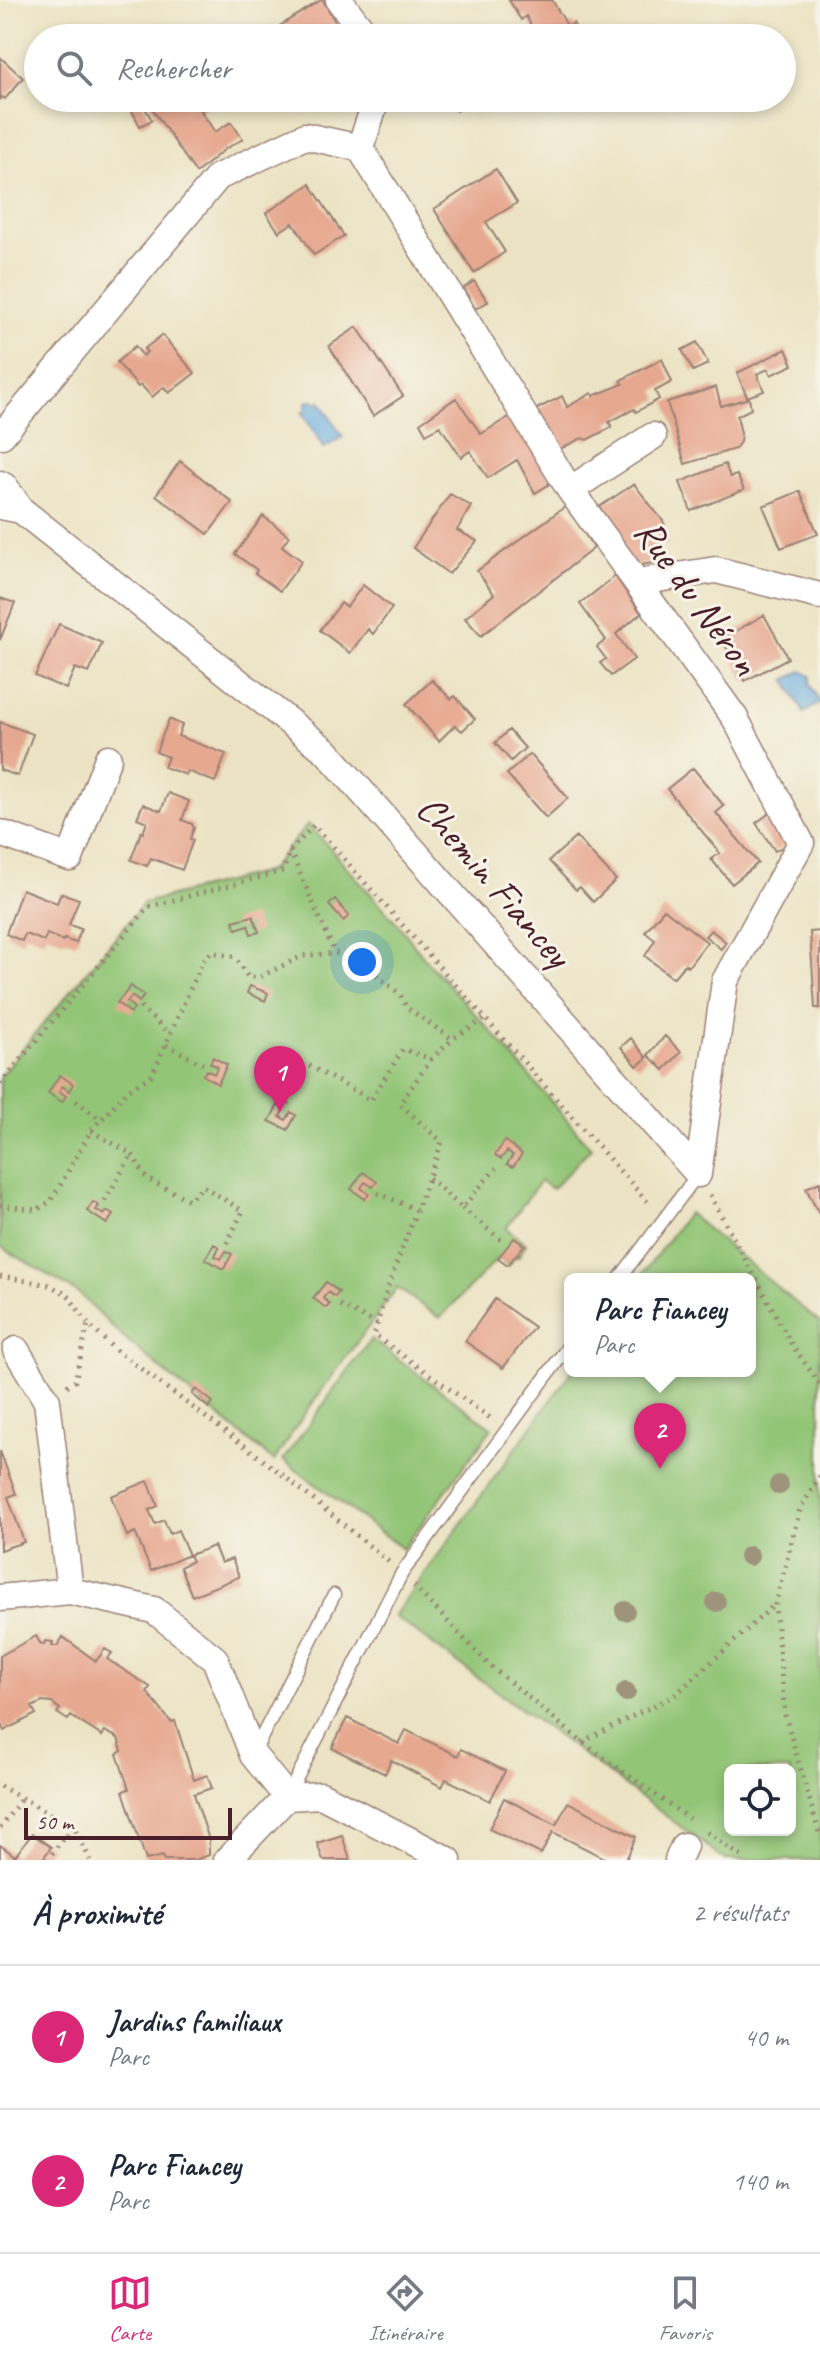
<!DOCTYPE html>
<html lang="fr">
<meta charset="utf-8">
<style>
:root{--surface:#fff;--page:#f6f6f7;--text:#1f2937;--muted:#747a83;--line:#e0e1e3;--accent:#db2777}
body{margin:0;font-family:Caveat,sans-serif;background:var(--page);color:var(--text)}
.controls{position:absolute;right:24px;bottom:24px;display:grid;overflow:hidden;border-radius:12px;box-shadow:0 4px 12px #0003}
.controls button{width:72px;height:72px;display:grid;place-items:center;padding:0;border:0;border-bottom:2px solid var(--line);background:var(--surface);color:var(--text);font:40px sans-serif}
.scale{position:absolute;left:24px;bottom:20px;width:208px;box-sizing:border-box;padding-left:8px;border:4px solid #4a1f2b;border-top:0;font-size:22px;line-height:28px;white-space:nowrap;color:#4a1f2b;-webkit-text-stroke:6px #f7f3e8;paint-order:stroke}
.you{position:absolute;left:362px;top:962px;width:28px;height:28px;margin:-20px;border:6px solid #fff;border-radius:50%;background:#1a73e8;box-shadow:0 0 0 12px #1a73e833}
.badge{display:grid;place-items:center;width:52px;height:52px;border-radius:50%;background:var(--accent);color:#fff;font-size:26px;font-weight:700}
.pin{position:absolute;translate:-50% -66px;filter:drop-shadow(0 2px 4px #0008)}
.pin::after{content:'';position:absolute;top:42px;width:28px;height:24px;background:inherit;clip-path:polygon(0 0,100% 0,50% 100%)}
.popup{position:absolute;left:564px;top:1273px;width:192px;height:104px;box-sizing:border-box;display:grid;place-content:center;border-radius:12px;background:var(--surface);filter:drop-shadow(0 2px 6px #0005);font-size:26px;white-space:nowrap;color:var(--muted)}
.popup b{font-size:30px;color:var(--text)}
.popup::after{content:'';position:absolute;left:50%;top:100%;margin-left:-16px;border:16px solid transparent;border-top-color:var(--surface)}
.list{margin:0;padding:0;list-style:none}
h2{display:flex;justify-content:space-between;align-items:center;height:104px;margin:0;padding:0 32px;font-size:34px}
h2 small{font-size:26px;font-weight:400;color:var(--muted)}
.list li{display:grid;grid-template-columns:52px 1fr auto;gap:24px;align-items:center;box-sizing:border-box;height:144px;padding:0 32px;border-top:2px solid var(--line)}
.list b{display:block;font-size:30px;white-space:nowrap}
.list p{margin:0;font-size:26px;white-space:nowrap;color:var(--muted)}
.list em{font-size:26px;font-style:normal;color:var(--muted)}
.icon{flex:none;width:44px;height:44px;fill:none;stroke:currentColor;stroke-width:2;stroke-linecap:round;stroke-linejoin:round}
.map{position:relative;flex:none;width:820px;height:1860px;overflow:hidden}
.search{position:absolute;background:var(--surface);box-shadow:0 4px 12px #0003;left:24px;right:24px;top:24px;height:88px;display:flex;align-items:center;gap:20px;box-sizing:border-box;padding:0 28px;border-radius:44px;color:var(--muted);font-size:30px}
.sheet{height:392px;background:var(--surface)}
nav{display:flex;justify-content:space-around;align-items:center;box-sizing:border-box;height:112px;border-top:2px solid var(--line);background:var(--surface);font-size:22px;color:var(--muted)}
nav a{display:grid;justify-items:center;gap:4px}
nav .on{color:var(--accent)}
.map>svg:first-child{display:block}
.green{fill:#92c576;stroke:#6e7250;stroke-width:2;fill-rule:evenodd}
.water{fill:#67acdd;stroke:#586684;stroke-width:2}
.building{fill:#e7a890}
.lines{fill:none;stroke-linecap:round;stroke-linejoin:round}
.service-casing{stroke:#9a8177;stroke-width:15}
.minor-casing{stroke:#9a8177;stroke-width:29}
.path{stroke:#9a8177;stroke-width:5;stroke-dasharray:2 6;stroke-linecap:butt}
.service{stroke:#fff;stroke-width:12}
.minor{stroke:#fff;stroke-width:26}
.tree{fill:#9f937c}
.labels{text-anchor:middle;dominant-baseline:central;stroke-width:6;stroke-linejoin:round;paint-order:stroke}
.street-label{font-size:40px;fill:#4a1f2b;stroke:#f7f3e8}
</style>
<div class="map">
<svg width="820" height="1860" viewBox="0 0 820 1860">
<rect width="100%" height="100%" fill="#f7f3e8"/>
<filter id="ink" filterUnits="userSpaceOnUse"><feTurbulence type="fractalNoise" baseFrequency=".0125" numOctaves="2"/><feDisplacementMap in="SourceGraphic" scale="16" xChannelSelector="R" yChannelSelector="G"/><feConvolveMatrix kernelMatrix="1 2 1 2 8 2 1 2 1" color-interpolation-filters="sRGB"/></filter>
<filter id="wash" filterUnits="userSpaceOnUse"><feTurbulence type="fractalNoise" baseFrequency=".006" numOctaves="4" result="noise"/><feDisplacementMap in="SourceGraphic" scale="32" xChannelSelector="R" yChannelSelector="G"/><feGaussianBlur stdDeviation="1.8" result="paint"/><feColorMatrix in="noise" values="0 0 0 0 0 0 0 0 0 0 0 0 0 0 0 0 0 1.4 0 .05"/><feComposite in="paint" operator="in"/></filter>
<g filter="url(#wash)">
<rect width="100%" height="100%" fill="#ebe3c3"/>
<path class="green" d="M 308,824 L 397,923 L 431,966 L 497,1038 L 591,1148 L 552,1189 L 540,1181 L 506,1228 L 526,1244 L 518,1257 L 516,1256 L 508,1265 L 498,1258 L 440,1318 L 397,1288 L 303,1416 L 274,1461 L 162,1370 L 111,1326 L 81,1295 L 0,1246 L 0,1076 L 144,903 L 269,871 Z
M 688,1213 L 820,1323 L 820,1860 L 726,1860 L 394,1616 L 572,1371 L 750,1371 L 750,1279 L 639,1279 ZM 730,1770 L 790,1770 L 790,1830 L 730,1830 Z
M 371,1339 L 492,1428 L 403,1549 L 283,1460 Z"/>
<path class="water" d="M 314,401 L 317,403 L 320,401 L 343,437 L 324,448 L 302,413 L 306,411 L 306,402 Z
M 802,671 L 811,676 L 810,684 L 820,703 L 804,713 L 786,680 Z"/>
<g id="blocks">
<path class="building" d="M 321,0 L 323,0 L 344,38 L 280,38 L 275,29 Z
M 509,0 L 552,0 L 568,27 L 573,23 L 582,38 L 538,38 L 526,16 L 521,20 Z
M 0,57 L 23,78 L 5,99 L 2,97 L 0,99 Z
M 125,98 L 139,98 L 152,120 L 140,126 Z
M 145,98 L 216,98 L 201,111 L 215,132 L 231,122 L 243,139 L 225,149 L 196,173 Z
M 450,98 L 481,98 L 457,111 Z
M 496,169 L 517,203 L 486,222 L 505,252 L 474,273 L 434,209 Z
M 310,184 L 344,236 L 314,255 L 293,223 L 279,232 L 266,213 Z
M 474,281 L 488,302 L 475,309 L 464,288 Z
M 357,327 L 403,396 L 373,416 L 329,346 Z
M 162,335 L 195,373 L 169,393 L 164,387 L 152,397 L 141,385 L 138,387 L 117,362 L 135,346 L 143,356 L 147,352 L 144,349 Z
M 697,342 L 708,364 L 693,371 L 682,350 Z
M 786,349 L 793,365 L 771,375 L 768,369 L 757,374 L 764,391 L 747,397 L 737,373 Z
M 662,359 L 672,382 L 655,391 L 659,399 L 636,412 L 634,409 L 609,422 L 612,427 L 587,440 L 582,438 L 558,450 L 535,410 L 562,396 L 567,407 L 592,393 L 593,396 L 623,384 L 621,380 Z
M 716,387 L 721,406 L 749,398 L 751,409 L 737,416 L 741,433 L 740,442 L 735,449 L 685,464 L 667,402 Z
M 456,398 L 481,434 L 514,414 L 550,477 L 548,485 L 535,493 L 517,460 L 488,478 L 470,451 L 461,457 L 440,426 L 426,434 L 420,423 Z
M 180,461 L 232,502 L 208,534 L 156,495 Z
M 725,464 L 730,477 L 737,475 L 744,490 L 691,511 L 680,482 Z
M 634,484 L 663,521 L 666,530 L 669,540 L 653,545 L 660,562 L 634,566 L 593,511 Z
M 800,491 L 818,534 L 781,548 L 763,506 Z
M 450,494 L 471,506 L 457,530 L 477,541 L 449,574 L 413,548 Z
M 566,506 L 594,548 L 481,636 L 465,618 L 494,594 L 477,571 Z
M 263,516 L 289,536 L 282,546 L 302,561 L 280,591 L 255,573 L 257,570 L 235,554 Z
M 615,576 L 641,613 L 616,634 L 634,659 L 611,676 L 600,663 L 606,659 L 597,647 L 606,640 L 580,604 Z
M 363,585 L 392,608 L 373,634 L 368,629 L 350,653 L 320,630 L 341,603 L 347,607 Z
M 0,598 L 15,603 L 0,640 Z
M 764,615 L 788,658 L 745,681 L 722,639 Z
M 59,624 L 102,643 L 89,673 L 75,668 L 66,689 L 35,676 Z
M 432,680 L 451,699 L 455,696 L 475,719 L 462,731 L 455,725 L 439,741 L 406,704 Z
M 169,719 L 182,725 L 178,736 L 226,754 L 215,782 L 187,771 L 186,775 L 164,767 L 168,757 L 156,752 Z
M 0,722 L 33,734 L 18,776 L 0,770 Z
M 509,730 L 525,748 L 511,761 L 495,743 Z
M 530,754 L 568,798 L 546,818 L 507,774 Z
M 693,768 L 724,806 L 716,813 L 758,863 L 732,884 L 711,859 L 720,853 L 667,789 Z
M 168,793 L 189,801 L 182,820 L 192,824 L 194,828 L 190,839 L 193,840 L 182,870 L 151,858 L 147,866 L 131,860 L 141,832 L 143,833 L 147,822 L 137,818 L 143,804 L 161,811 Z
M 771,812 L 787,844 L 775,851 L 756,823 Z
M 576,837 L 616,880 L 593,902 L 580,887 L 576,890 L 549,861 Z
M 22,889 L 57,903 L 61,893 L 79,899 L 69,925 L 81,929 L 76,943 L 64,939 L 63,941 L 47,934 L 44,941 L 25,934 L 22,941 L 6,934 Z
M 335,899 L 349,916 L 343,921 L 329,905 Z
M 664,909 L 707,942 L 688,967 L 685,964 L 673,978 L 645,956 L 655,940 L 645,932 Z
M 253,916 L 259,932 L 251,934 L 248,925 L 236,929 L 233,921 Z
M 711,930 L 726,942 L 721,949 L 705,936 Z
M 820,931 L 820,1008 L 815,1008 L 810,932 Z
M 131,986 L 144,996 L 139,1002 L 132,996 L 127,1002 L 134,1008 L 131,1013 L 117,1003 Z
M 250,986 L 268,993 L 265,1001 L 247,993 Z
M 665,1036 L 681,1052 L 664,1070 L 648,1055 Z
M 631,1038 L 647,1058 L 637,1066 L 621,1047 Z
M 213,1057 L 227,1065 L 218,1084 L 203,1075 L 207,1070 L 214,1074 L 218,1067 L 210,1063 Z
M 60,1075 L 73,1084 L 69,1091 L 62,1086 L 59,1091 L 66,1096 L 62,1102 L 48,1093 Z
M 278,1105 L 284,1108 L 280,1117 L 286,1120 L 291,1112 L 296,1115 L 288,1130 L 269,1121 Z
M 505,1141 L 522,1154 L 513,1167 L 507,1164 L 513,1155 L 507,1151 L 501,1159 L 495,1155 Z
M 363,1172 L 377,1182 L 373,1187 L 365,1182 L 361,1188 L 369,1194 L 365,1199 L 351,1189 Z
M 820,1182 L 820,1216 L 806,1188 Z
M 93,1202 L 99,1206 L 96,1210 L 104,1215 L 107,1211 L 113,1215 L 107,1224 L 87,1211 Z
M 514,1238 L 524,1245 L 508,1265 L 498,1258 Z
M 214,1244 L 219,1247 L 215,1256 L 221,1259 L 226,1251 L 232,1254 L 224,1269 L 205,1259 Z
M 326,1282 L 339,1292 L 335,1297 L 328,1292 L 323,1298 L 330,1304 L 326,1308 L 313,1298 Z
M 495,1299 L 534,1327 L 503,1368 L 465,1341 Z
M 196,1389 L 213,1402 L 209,1408 L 192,1394 Z
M 0,1451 L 16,1494 L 8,1497 L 24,1542 L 0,1550 Z
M 148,1481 L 158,1506 L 149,1510 L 155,1524 L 164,1520 L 170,1534 L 178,1530 L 189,1555 L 151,1571 L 135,1532 L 127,1536 L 111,1496 Z
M 214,1546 L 221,1563 L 232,1559 L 239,1577 L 192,1596 L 180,1567 L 192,1561 L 189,1555 Z
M 36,1636 L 40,1643 L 44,1645 L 45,1641 L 53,1642 L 52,1646 L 57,1646 L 63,1637 L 96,1661 L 105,1649 L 112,1653 L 107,1659 L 150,1687 L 147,1692 L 171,1722 L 175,1721 L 194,1780 L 207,1775 L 212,1788 L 194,1794 L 209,1840 L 209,1855 L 195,1860 L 164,1860 L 163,1856 L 146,1860 L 123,1791 L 129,1789 L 117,1754 L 122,1751 L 118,1738 L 105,1731 L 102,1736 L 71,1716 L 68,1720 L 57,1713 L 60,1709 L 52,1703 L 42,1702 L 32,1707 L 36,1714 L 4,1731 L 0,1723 L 0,1656 Z
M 347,1718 L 399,1744 L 406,1730 L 458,1756 L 461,1749 L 505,1771 L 490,1801 L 446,1779 L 442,1787 L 391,1760 L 385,1774 L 332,1748 Z
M 504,1798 L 556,1825 L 568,1802 L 636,1837 L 626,1860 L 608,1860 L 553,1832 L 541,1854 L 489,1829 Z
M 32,1834 L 51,1847 L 42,1860 L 0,1860 L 0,1845 L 15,1856 Z
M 342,1835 L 350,1860 L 323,1860 L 317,1843 Z"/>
</g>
</g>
<g filter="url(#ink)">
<use href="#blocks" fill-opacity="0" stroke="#9a8177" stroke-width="2"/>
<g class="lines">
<g class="service-casing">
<path id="service" d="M 619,1279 L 698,1174
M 254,1752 L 334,1595
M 287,1797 L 402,1573 L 570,1344"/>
</g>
<g class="minor-casing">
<path id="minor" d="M 339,0 L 368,38
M 360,148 L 570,490 L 735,718 L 801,843 L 725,981 L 698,1174
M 360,148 L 377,98
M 2,435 L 218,177 L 305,136 L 360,148
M 0,484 L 5,487 L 21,510 L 0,506
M 570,490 L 653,436
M 21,510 L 326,751 L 698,1174
M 638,582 L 716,570 L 820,596
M 0,833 L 70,858 L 108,758
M 16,1350 L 47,1401 L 70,1591
M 0,1598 L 70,1591 L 154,1610 L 215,1659 L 253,1755 L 287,1797 L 321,1795 L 448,1860
M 227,1860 L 287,1797
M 678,1860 L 684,1846"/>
</g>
<path class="path" d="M 290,851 L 335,953
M 140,1007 L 170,1034
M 166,1045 L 203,1064
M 431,1059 L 400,1104 L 442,1142 L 388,1287 L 374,1335 L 493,1420
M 0,1084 L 148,907 L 283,871 L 290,851 L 314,825 L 651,1206
M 76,1101 L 101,1120
M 288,1104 L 301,1067 L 308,1065 L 371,1100 L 403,1049 L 431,1059 L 452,1040
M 91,1131 L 132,1154 L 147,1179 L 189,1200 L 203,1186 L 243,1211 L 227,1243
M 429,1178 L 462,1208 L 496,1168
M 378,1193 L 417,1210
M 710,1195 L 792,1345 L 820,1384
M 105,1201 L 132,1154
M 0,1205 L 37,1210 L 51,1201 L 91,1131 L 128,1090 L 152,1075 L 203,960 L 212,952 L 235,957 L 248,977 L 260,977 L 302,956 L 335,953 L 351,955 L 400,994 L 406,1007 L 452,1039 L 486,1018
M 462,1208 L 501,1240
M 0,1276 L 49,1285 L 68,1295 L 88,1324 L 113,1348 L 278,1471 L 389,1562
M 340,1305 L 377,1324
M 67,1386 L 75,1381 L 88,1324
M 820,1476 L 800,1509 L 775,1605 L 785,1715 L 820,1836
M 414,1586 L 488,1664 L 582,1742 L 689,1819
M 582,1742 L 675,1695 L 774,1605
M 0,1786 L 75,1828 L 90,1860
M 0,1828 L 21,1799
M 707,1832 L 746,1860
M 47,1860 L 72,1827"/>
<use href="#service" class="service"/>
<use href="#minor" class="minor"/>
</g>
<g class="tree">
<circle cx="779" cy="1485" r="10"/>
<circle cx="749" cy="1556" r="10"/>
<circle cx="716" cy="1602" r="10"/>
<circle cx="625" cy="1611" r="10"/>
<circle cx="626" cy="1692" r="10"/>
</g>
</g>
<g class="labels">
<g class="street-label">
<text transform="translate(697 597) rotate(54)">Rue du Néron</text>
<text transform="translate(494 881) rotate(49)">Chemin Fiancey</text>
</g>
</g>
</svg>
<div class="controls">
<button><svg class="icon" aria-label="locate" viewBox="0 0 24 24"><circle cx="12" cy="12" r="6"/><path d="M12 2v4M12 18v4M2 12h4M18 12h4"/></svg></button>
</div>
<div class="scale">50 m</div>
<div class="you"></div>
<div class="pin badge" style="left:280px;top:1112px">1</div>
<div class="pin badge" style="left:660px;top:1469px">2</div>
<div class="popup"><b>Parc Fiancey</b>Parc</div>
<div class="search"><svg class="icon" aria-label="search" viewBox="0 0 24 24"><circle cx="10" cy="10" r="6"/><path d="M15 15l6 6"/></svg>Rechercher</div>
</div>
<section class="sheet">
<h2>À proximité<small>2 résultats</small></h2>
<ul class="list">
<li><span class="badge">1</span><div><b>Jardins familiaux</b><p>Parc</p></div><em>40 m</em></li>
<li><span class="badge">2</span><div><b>Parc Fiancey</b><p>Parc</p></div><em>140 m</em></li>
</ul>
</section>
<nav>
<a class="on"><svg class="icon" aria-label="map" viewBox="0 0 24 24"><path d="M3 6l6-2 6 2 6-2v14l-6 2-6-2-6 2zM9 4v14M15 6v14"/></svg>Carte</a>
<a><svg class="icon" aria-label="directions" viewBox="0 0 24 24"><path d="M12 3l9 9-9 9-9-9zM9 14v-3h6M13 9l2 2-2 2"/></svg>Itinéraire</a>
<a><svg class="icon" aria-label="saved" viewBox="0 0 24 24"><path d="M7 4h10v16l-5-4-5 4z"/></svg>Favoris</a>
</nav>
